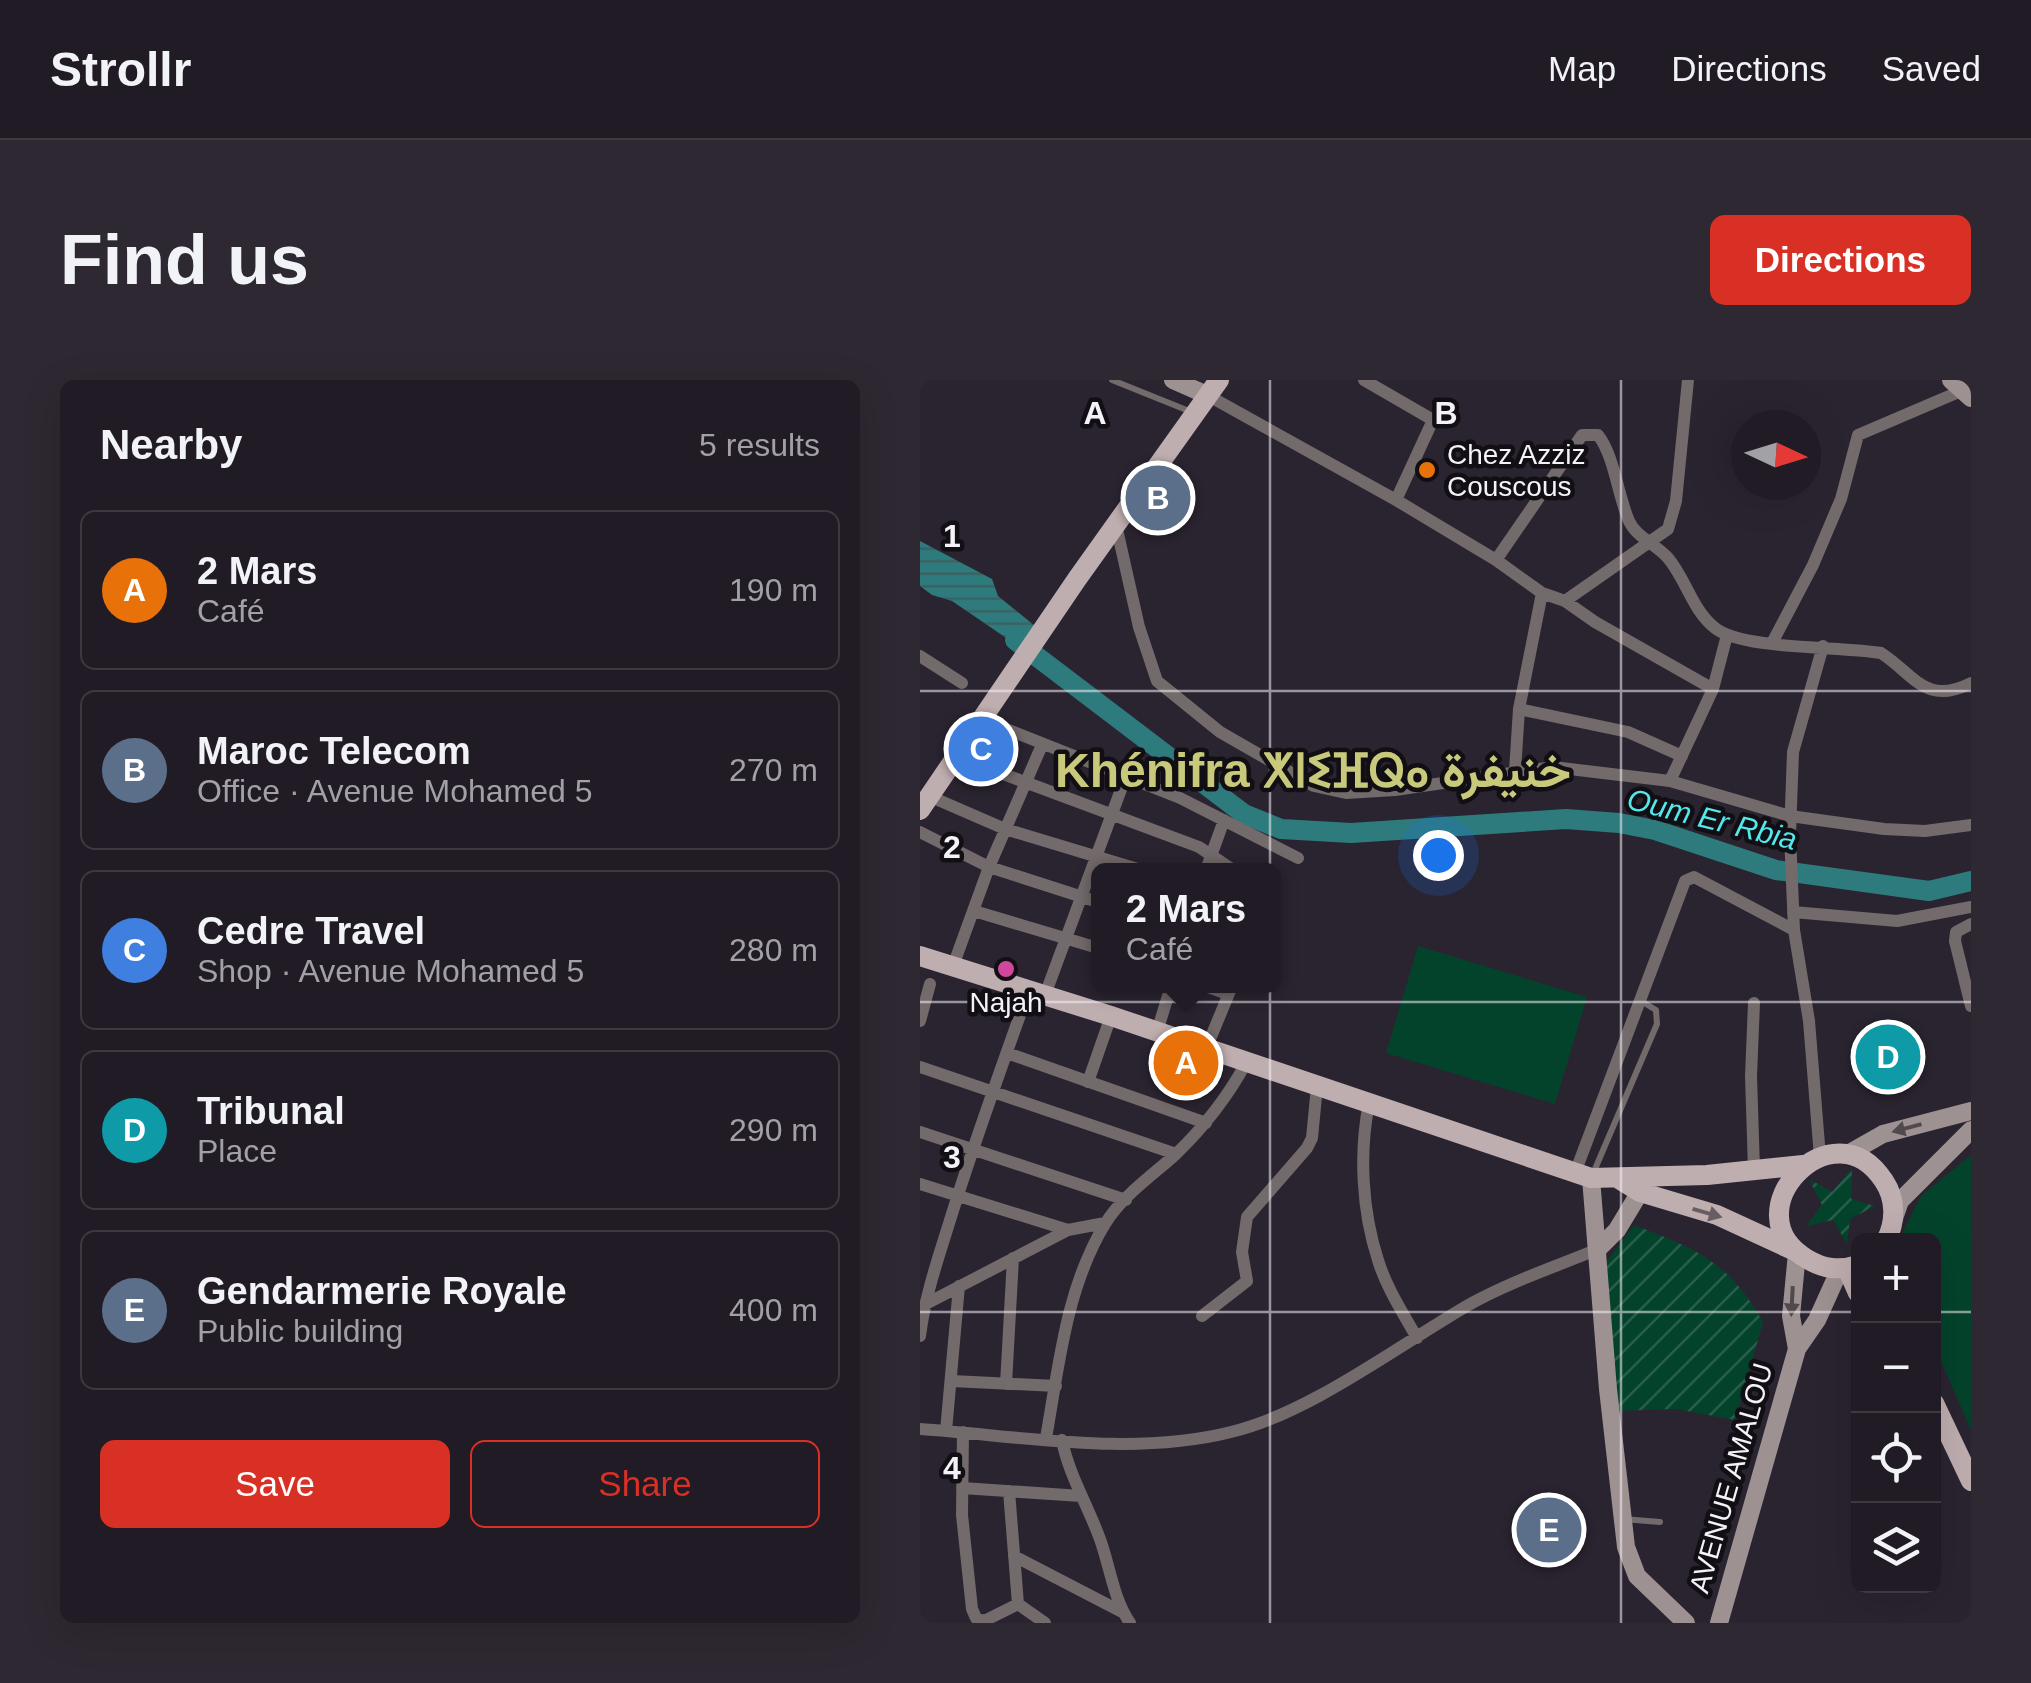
<!DOCTYPE html>
<meta charset="utf-8">
<style>
:root{--surface:#201b24;--page:#2d2831;--text:#f1f3f6;--muted:#a2a1a6;--line:#3d3941;--accent:#d93025}
body{margin:0;font-family:Helvetica,Vazirmatn,"Noto Sans Tifinagh",sans-serif;background:var(--page);color:var(--text)}
.controls{position:absolute;right:30px;bottom:30px;display:grid;overflow:hidden;border-radius:15px;box-shadow:0 10px 40px #0002}
.controls button{width:90px;height:90px;display:grid;place-items:center;padding:0;border:0;border-bottom:2px solid var(--line);background:var(--surface);color:var(--text);font:50px sans-serif}
.compass{position:absolute;left:811px;top:30px;width:90px;height:90px;border-radius:50%;background:var(--surface);box-shadow:0 10px 40px #0002;rotate:94deg}
.you{position:absolute;left:518px;top:475px;width:35px;height:35px;margin:-25px;border:8px solid #fff;border-radius:50%;background:#1a73e8;box-shadow:0 0 0 15px #1a73e833}
.badge{display:grid;place-items:center;width:65px;height:65px;border-radius:50%;background:var(--accent);color:#fff;font-size:32px;font-weight:700}
.pin{position:absolute;translate:-50% -50%;border:5px solid #fff;box-shadow:0 2px 10px #0006}
.popup{position:absolute;left:171px;top:483px;width:190px;height:130px;box-sizing:border-box;display:grid;place-content:center;border-radius:15px;background:var(--surface);filter:drop-shadow(0 2px 8px #0005);font-size:32px;white-space:nowrap;color:var(--muted)}
.popup b{font-size:38px;color:var(--text)}
.popup::after{content:'';position:absolute;left:50%;top:100%;margin-left:-20px;border:20px solid transparent;border-top-color:var(--surface)}
.list{margin:0;padding:0;list-style:none}
h2{display:flex;justify-content:space-between;align-items:center;height:130px;margin:0;padding:0 40px;font-size:42px}
h2 small{font-size:32px;font-weight:400;color:var(--muted)}
.list li{display:grid;grid-template-columns:65px 1fr auto;gap:30px;align-items:center;box-sizing:border-box;height:160px;margin:0 20px 20px;padding:0 20px;border:2px solid var(--line);border-radius:15px}
.list b{display:block;font-size:38px;white-space:nowrap}
.list p{margin:0;font-size:32px;white-space:nowrap;color:var(--muted)}
.list em{font-size:32px;font-style:normal;color:var(--muted)}
.actions{display:flex;gap:20px;padding:30px 40px}
.actions a{flex:1;padding:22px 0;border:2px solid var(--accent);border-radius:15px;text-align:center;font-size:35px;color:var(--accent)}
.actions .main{background:var(--accent);color:#fff}
.icon{flex:none;width:55px;height:55px;fill:none;stroke:currentColor;stroke-width:2;stroke-linecap:round;stroke-linejoin:round}
.map{position:relative;flex:none;width:1051px;height:1243px;overflow:hidden;border-radius:15px}
header{display:flex;align-items:center;gap:60px;box-sizing:border-box;height:140px;padding:0 50px;background:var(--surface);border-bottom:2px solid var(--line)}
header strong{font-size:48px}
nav{display:flex;gap:55px;margin-inline-start:auto;font-size:35px}
.intro{display:flex;align-items:center;justify-content:space-between;box-sizing:border-box;height:240px;padding:0 60px}
h1{margin:0;font-size:70px}
.button{padding:25px 45px;border-radius:15px;background:var(--accent);color:#fff;font-size:35px;font-weight:700}
main{display:flex;gap:60px;padding:0 60px}
aside{flex:1;background:var(--surface);border-radius:15px;box-shadow:0 10px 40px #0002}
.map>svg:first-child{display:block}
.park{fill:#04432b}
.garden{fill:url(#garden-furrows)}
.water{fill:url(#water-rules)}
.lines{fill:none;stroke-linecap:round;stroke-linejoin:round}
.river{stroke:#2d7b7d;stroke-width:20}
.lane{stroke:#736a6b;stroke-width:6}
.street{stroke:#736a6b;stroke-width:12}
.secondary{stroke:#9e9191;stroke-width:18}
.primary{stroke:#bfaeaf;stroke-width:20}
.oneway{fill:#504a4c}
.oneway2{fill:#685e62}
.grid{fill:none;stroke:#f5f1f9;stroke-width:2.5;stroke-opacity:0.55}
.food-dot{fill:#e8710a;stroke:#110f14;stroke-width:4}
.hotel-dot{fill:#d1479c;stroke:#110f14;stroke-width:4}
.labels{text-anchor:middle;dominant-baseline:central;stroke-width:9;stroke-linejoin:round;paint-order:stroke}
.poi-label{font-size:28px;fill:#f5f1f9;stroke:#110f14;text-anchor:start}
.street-label{font-size:28px;fill:#f5f1f9;stroke:#110f14}
.water-label{font-size:30px;font-style:italic;fill:#53e8ec;stroke:#110f14}
.town-label{font-size:48px;font-weight:bold;fill:#c8c97b;stroke:#110f14}
.grid-label{font-size:32px;text-anchor:middle;font-weight:bold;fill:#f5f1f9;stroke:#110f14;stroke-width:9;stroke-linejoin:round;paint-order:stroke}
</style>
<header>
<strong>Strollr</strong>
<nav><a>Map</a><a>Directions</a><a>Saved</a></nav>
</header>
<div class="intro"><h1>Find us</h1><a class="button">Directions</a></div>
<main>
<aside>
<h2>Nearby<small>5 results</small></h2>
<ul class="list">
<li><span class="badge" style="background:#e8710a">A</span><div><b>2 Mars</b><p>Café</p></div><em>190 m</em></li>
<li><span class="badge" style="background:#5c6f8a">B</span><div><b>Maroc Telecom</b><p>Office · Avenue Mohamed 5</p></div><em>270 m</em></li>
<li><span class="badge" style="background:#3f7fe0">C</span><div><b>Cedre Travel</b><p>Shop · Avenue Mohamed 5</p></div><em>280 m</em></li>
<li><span class="badge" style="background:#0f9aa8">D</span><div><b>Tribunal</b><p>Place</p></div><em>290 m</em></li>
<li><span class="badge" style="background:#5c6f8a">E</span><div><b>Gendarmerie Royale</b><p>Public building</p></div><em>400 m</em></li>
</ul>
<div class="actions"><a class="main">Save</a><a>Share</a></div>
</aside>
<div class="map">
<svg width="1051" height="1243" viewBox="0 0 1051 1243">
<defs>
<pattern id="garden-furrows" width="10" height="10" patternUnits="userSpaceOnUse" patternTransform="scale(2.5)"><rect width="10" height="10" fill="#04432b"/><path d="M-1 1l2-2M0 10L10 0M9 11l2-2" fill="none" stroke="#295f4a"/></pattern>
<pattern id="water-rules" width="6" height="5" patternUnits="userSpaceOnUse" patternTransform="scale(2.5)"><rect width="6" height="5" fill="#2d7b7d"/><path d="M0 2.5h6" fill="none" stroke="#3c6264"/></pattern>
</defs>
<rect width="100%" height="100%" fill="#2a2430"/>
<path class="park" d="M 498,566 L 667,617 L 635,724 L 466,673 Z
M 1051,775 L 1051,1050 L 1014,965 L 1014,861 L 979,860 L 1001,816 Z"/>
<path class="garden" d="M 932,788 L 931,819 L 955,826 L 930,839 L 927,864 L 913,840 L 886,846 L 902,825 L 889,799 L 912,812 Z
M 714,845 C 778,870 807,880 843,942 L 815,1040 L 756,1029 L 694,1031 L 684,885 Z"/>
<path class="water" d="M 0,161 L 72,199 L 78,216 L 115,246 L 98,266 L 32,221 L 12,215 L 0,206 Z"/>
<g class="lines">
<path class="river" d="M 95,260 L 324,434 L 361,449 L 431,453 L 646,439 L 699,443 L 735,450 L 856,490 L 1009,511 L 1051,501"/>
<path class="lane" d="M 192,0 L 269,31
M 672,796 L 737,644 L 736,630 L 721,621
M 703,1139 L 740,1142"/>
<path class="street" d="M 444,0 L 513,40 L 476,120
M 287,15 L 476,120 L 576,180 L 622,213 L 645,221 L 675,242 L 793,309
M 196,145 L 219,247 L 237,301 L 300,352 L 394,406 L 426,413 L 475,410 L 633,387 L 750,401 L 870,436 L 964,449 L 1005,451 L 1051,445
M 576,180 L 662,55 L 678,55 C 694,75 698,116 709,141 C 717,158 736,164 748,178 C 766,199 772,230 795,248 C 822,270 922,266 961,273 C 995,295 1005,326 1051,303
M 645,221 L 748,149 L 756,121 L 768,0
M 852,263 L 893,185 L 921,119 L 938,55 L 1041,11
M 0,276 L 42,303
M 599,329 L 708,352 L 762,376
M 61,339 L 260,418 L 378,478
M 35,376 L 279,467 L 313,490
M 595,391 L 599,329 L 622,213
M 750,401 L 793,309 L 807,255
M 9,416 L 85,449 L 221,490
M 0,452 L 69,487 L 178,522
M 286,490 L 304,440
M 354,507 L 354,517
M 54,531 L 178,568
M 873,532 L 977,541 L 1051,527
M 1051,544 L 1036,552 L 1035,561 L 1051,626
M 33,586 L 69,487 L 122,365
M 285,606 L 308,614
M 125,615 L 206,396
M 834,623 L 831,696 L 834,790
M 0,641 L 10,604
M 237,652 L 251,606
M 286,669 L 312,606
M 87,673 L 286,743
M 0,687 L 256,774
M 168,702 L 191,636
M 449,723 C 439,773 442,831 458,880 C 466,907 483,933 497,958
M 0,752 L 206,820
M 900,777 L 889,641 L 874,550 L 870,454 L 873,372 L 903,266
M 655,793 L 765,501 L 774,497 L 874,550
M 0,804 L 148,850
M 2,926 L 148,850 L 185,843
M 282,936 L 327,901 L 322,872 L 327,837 L 387,768 L 392,758 L 397,706
M 0,956 C 5,915 19,876 31,837 C 55,760 82,685 109,610
M 32,1001 L 136,1006
M 86,1004 L 93,878
M 0,1049 C 101,1056 212,1077 311,1052 C 391,1033 480,964 552,923 C 592,901 635,887 678,869
M 26,1051 L 39,906
M 43,1052 L 42,1135 L 52,1229 L 56,1238 L 64,1241 L 98,1224
M 126,1058 C 139,985 146,908 185,844 C 202,816 233,795 256,774 C 285,746 307,718 326,683
M 142,1060 C 149,1096 169,1127 181,1162 C 190,1188 194,1220 210,1243
M 42,1108 L 161,1116
M 89,1111 L 98,1224 L 125,1243
M 94,1176 L 202,1232"/>
<path class="secondary" d="M 253,0 L 287,15
M 1031,0 L 1051,18
M 926,775 L 963,754 L 1051,731
M 671,798 L 688,1009 L 706,1167 L 717,1196 L 766,1243
M 973,841 L 980,821 L 1051,750
M 678,869 L 697,850 L 720,812
M 877,969 L 871,936 L 877,873
M 799,1243 L 877,969 L 897,940 L 920,889"/>
<path class="primary" d="M 0,430 L 157,199 L 299,0
M 0,576 L 191,636 L 671,798 L 787,795 L 883,785
M 699,799 L 720,812 L 797,835 L 875,871
M 938,885 C 919,891 904,889 887,879 C 809,833 913,722 964,801 C 976,819 976,842 966,861
M 927,888 L 938,913
M 1014,1023 L 1051,1101"/>
</g>
<defs><path id="oneway-solid" d="M-6-.8H1V-3.2L6.5 0L1 3.2V.8H-6Z" transform="scale(2.5)"/></defs>
<g class="oneway">
<use href="#oneway-solid" transform="translate(987 748) rotate(165)"/>
<use href="#oneway-solid" transform="translate(872 921) rotate(93)"/>
</g>
<use class="oneway2" href="#oneway-solid" transform="translate(787 833) rotate(16)"/>
<path class="grid" d="M 350,0 L 350,1243M 701,0 L 701,1243M 0,311 L 1051,311M 0,622 L 1051,622M 0,932 L 938,932M 1014,932 L 1051,932"/>
<circle class="food-dot" cx="507" cy="90" r="10"/>
<circle class="hotel-dot" cx="86" cy="589" r="10"/>
<g class="labels">
<g class="poi-label">
<text x="527" y="74">Chez Azziz<tspan x="527" dy="32">Couscous</tspan></text>
<text x="86" y="622" text-anchor="middle">Najah</text>
</g>
<g class="street-label">
<text transform="translate(811 1098) rotate(-74)">AVENUE AMALOU</text>
</g>
<g class="water-label">
<text transform="translate(792 439) rotate(14)">Oum Er Rbia</text>
</g>
<g class="town-label">
<text x="393" y="390">Khénifra ⵅⵏⵉⴼⵕⴰ خنيفرة</text>
</g>
</g>
<g class="grid-label">
<text x="175" y="44">A</text>
<text x="526" y="44">B</text>
<text x="32" y="167">1</text>
<text x="32" y="478">2</text>
<text x="32" y="788">3</text>
<text x="32" y="1099">4</text>
</g>
</svg>
<div class="controls">
<button>+</button>
<button>−</button>
<button><svg class="icon" aria-label="locate" viewBox="0 0 24 24"><circle cx="12" cy="12" r="6"/><path d="M12 2v4M12 18v4M2 12h4M18 12h4"/></svg></button>
<button><svg class="icon" aria-label="layers" viewBox="0 0 24 24"><path d="M12 4l9 5-9 5-9-5zM3 14l9 5 9-5"/></svg></button>
</div>
<svg class="compass" viewBox="-18 -18 36 36"><path d="M0-13l5 13h-10z" fill="#e53935"/><path d="M0 13l5-13h-10z" fill="#a2a1a6"/></svg>
<div class="you"></div>
<div class="pin badge" style="left:266px;top:683px;background:#e8710a">A</div>
<div class="popup"><b>2 Mars</b>Café</div>
<div class="pin badge" style="left:238px;top:118px;background:#5c6f8a">B</div>
<div class="pin badge" style="left:61px;top:369px;background:#3f7fe0">C</div>
<div class="pin badge" style="left:968px;top:677px;background:#0f9aa8">D</div>
<div class="pin badge" style="left:629px;top:1150px;background:#5c6f8a">E</div>
</div>
</main>
